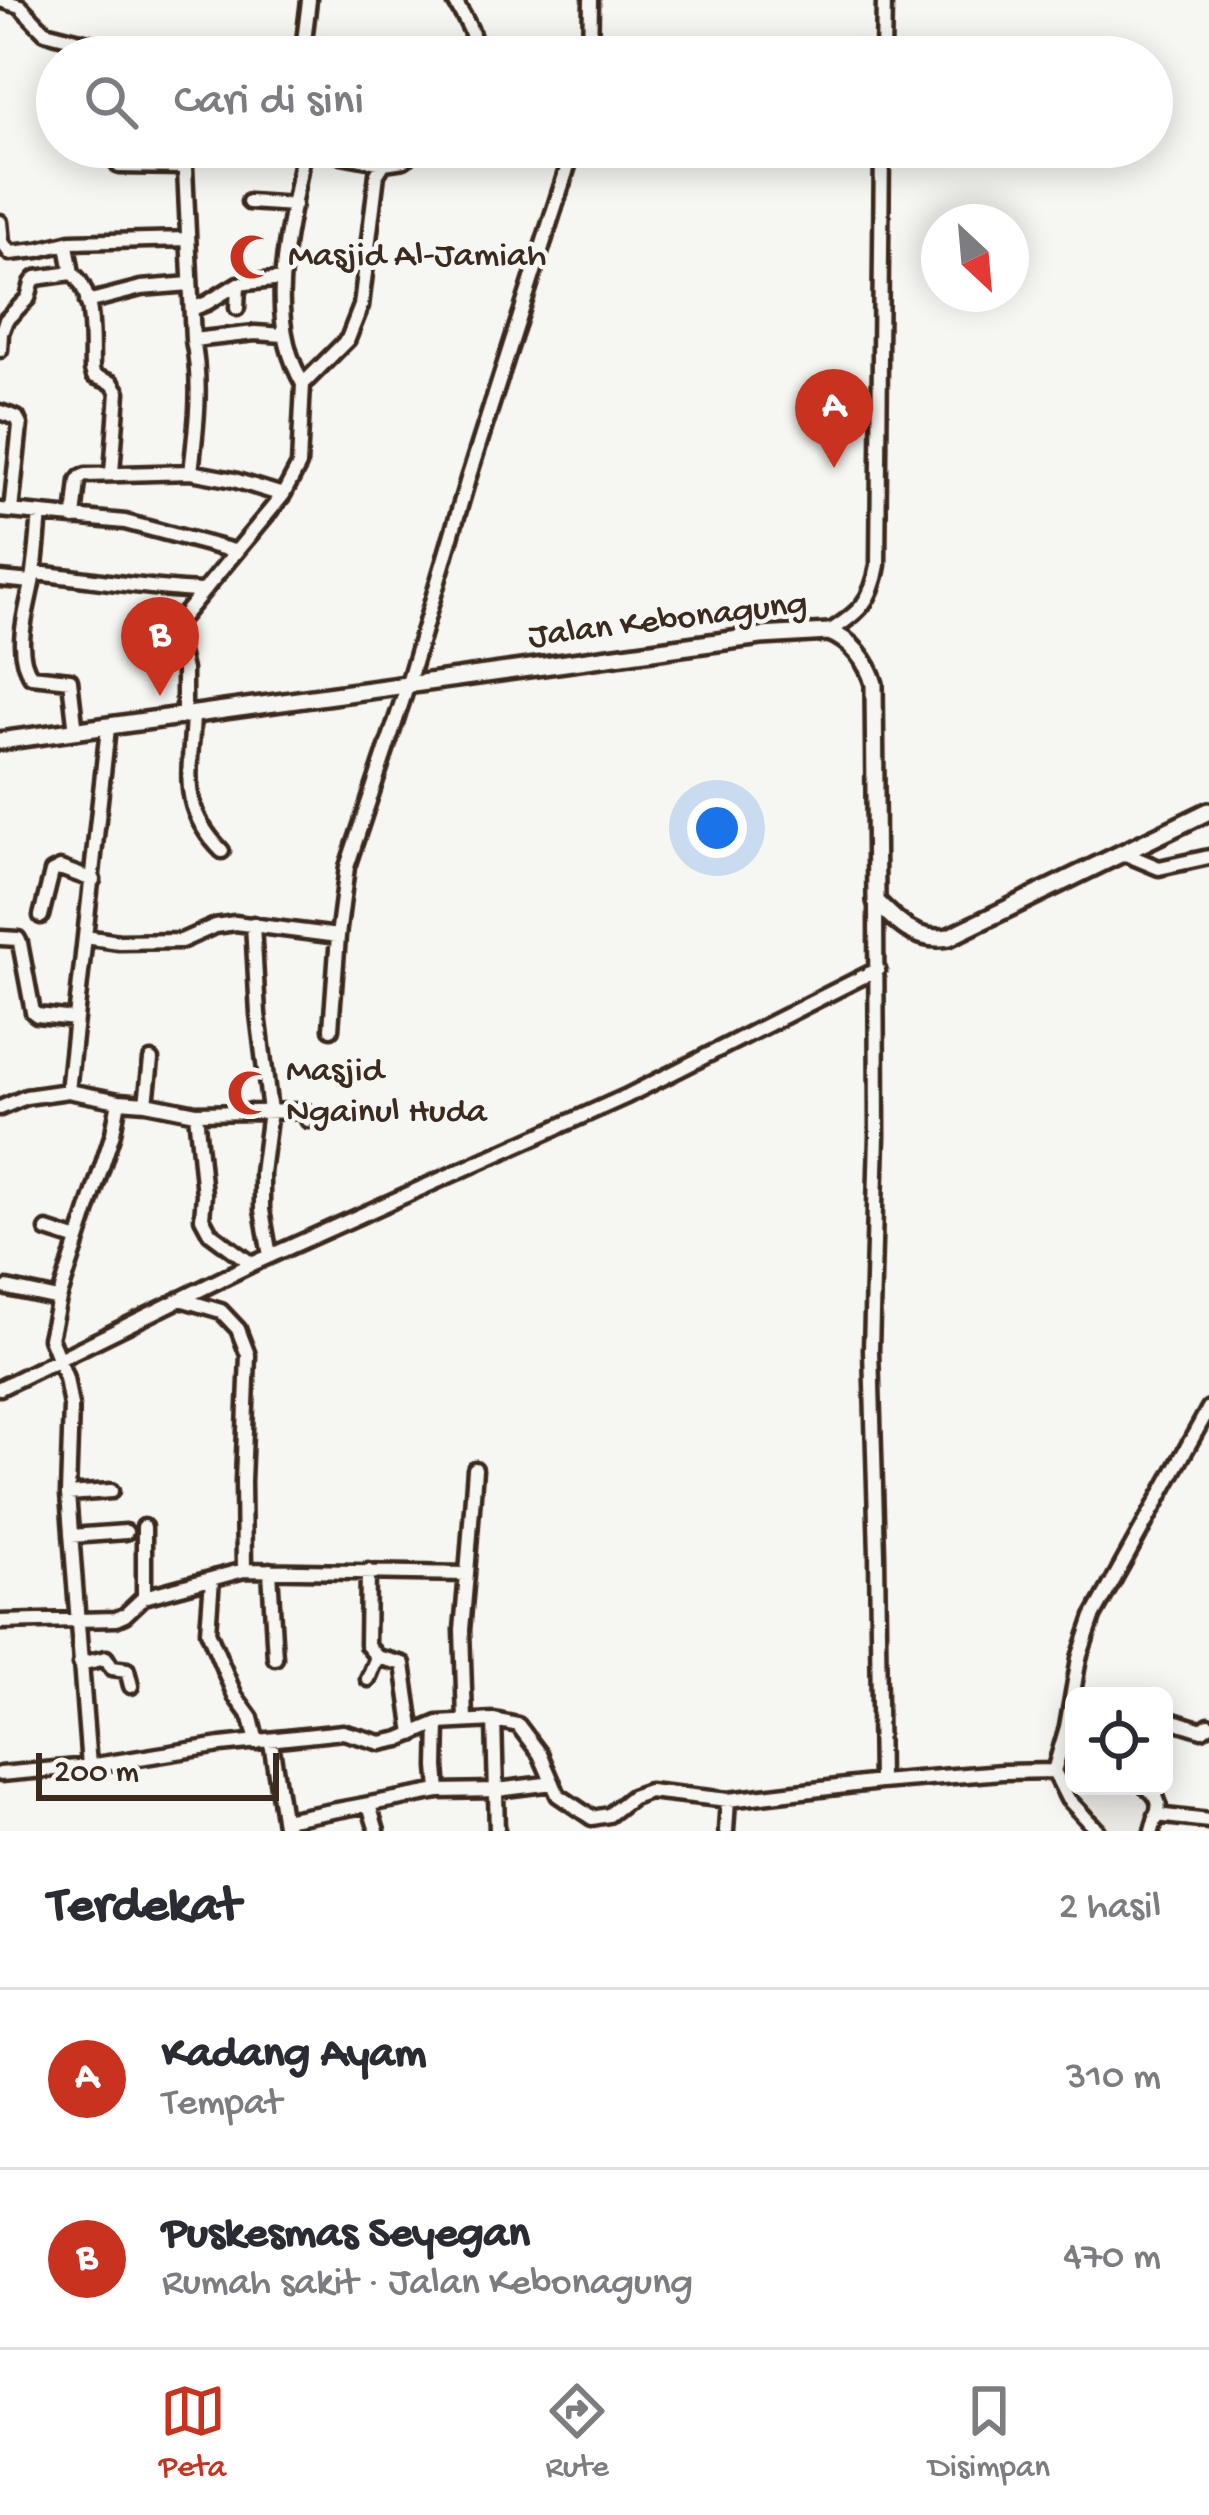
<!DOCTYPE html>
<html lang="id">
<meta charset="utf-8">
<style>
:root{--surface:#fff;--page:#f7f7f7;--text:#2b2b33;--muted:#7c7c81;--line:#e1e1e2;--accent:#c8321e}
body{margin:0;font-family:"Gochi Hand",sans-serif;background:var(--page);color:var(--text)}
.controls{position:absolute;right:36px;bottom:36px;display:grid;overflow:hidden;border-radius:18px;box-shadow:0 6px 30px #0003}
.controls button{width:108px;height:108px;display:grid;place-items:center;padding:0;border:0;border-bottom:3px solid var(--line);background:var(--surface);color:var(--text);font:60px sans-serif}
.compass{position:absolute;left:921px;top:204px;width:108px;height:108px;border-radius:50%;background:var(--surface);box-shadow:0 6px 30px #0003;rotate:154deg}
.scale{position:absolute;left:36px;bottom:30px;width:243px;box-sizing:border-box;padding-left:12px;border:6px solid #3b2a1e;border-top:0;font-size:33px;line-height:42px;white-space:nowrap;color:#3b2a1e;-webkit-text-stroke:9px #f6f6f2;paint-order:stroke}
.you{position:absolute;left:717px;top:828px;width:42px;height:42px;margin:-30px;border:9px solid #fff;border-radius:50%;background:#1a73e8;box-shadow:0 0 0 18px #1a73e833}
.badge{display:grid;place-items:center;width:78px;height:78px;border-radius:50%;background:var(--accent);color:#fff;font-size:39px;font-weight:700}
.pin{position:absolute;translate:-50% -99px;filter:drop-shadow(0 3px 6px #0008)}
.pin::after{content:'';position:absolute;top:63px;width:42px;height:36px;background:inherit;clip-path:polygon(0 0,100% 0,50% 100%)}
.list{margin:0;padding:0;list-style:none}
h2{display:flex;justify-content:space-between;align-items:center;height:156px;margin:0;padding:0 48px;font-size:51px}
h2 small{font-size:39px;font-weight:400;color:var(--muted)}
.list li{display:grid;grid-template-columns:78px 1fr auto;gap:36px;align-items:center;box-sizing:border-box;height:180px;padding:0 48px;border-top:3px solid var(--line)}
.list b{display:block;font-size:45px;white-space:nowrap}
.list p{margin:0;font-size:39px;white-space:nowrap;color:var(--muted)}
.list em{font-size:39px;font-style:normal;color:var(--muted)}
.icon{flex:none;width:66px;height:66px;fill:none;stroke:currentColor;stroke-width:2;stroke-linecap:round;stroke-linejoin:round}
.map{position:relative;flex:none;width:1209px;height:1831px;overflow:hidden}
.search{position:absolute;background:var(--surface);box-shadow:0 6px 30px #0003;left:36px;right:36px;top:36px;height:132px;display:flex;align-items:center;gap:30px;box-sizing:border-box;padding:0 42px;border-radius:66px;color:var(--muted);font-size:45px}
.sheet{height:516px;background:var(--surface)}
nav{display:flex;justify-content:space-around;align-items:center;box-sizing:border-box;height:168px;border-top:3px solid var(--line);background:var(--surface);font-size:33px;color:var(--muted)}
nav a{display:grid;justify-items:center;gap:6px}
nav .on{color:var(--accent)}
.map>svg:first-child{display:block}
.built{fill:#e8e7e2}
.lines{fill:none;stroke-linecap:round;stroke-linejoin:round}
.minor-casing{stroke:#3b2a1e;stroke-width:21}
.major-casing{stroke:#3b2a1e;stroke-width:24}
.minor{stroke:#f6f6f2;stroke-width:12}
.major{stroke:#f6f6f2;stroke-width:15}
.labels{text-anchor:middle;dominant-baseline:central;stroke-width:9;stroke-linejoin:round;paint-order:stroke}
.poi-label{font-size:36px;fill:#3b2a1e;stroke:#f6f6f2;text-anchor:start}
.street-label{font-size:36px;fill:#3b2a1e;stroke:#f6f6f2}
</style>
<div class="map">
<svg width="1209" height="1831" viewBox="0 0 1209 1831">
<rect width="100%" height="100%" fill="#f6f6f2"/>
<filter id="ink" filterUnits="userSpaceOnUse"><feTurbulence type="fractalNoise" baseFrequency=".00833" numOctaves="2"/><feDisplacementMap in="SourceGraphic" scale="24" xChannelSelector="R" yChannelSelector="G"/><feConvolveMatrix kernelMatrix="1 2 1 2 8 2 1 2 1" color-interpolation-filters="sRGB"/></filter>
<g filter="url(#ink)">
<path class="built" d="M 1074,1749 L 1074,1786 L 1126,1786 L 1153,1806 L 1147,1831 L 1104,1831 L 1064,1791 L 1059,1774 Z"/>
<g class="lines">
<g class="minor-casing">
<path id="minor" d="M 0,0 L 20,6 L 45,32 L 116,50 L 122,57
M 454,0 C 463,17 480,37 472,57
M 303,50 L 309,0
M 232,57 L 253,52 L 303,50 L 302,57
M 590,57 L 591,0
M 883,57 L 884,0
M 120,147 L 119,166 L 185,167
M 184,147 L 193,340 C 202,383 196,429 191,472
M 235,147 L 242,151 L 304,148 L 384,163 L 383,147
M 249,202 L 294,205
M 0,222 L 2,242 L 10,253 L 38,250 L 71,242 L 188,239
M 67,245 L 72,273 C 96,292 91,341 92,370 L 94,376 L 112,383 L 118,392 L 112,473
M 87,302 L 141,288 L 190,284
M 237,308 L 238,284
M 192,309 L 207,303 L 238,284 L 282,279
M 193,340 L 255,333 L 284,335
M 0,350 L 1,333 L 6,320 L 28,298 L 32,283 L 36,278 L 72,273
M 303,384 C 261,311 292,225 304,147
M 0,412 L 17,418 L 20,425 L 11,511
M 0,510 L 125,522 L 234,551
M 40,514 C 38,533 37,553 34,572 C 30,603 11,649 31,676 L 70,680 L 76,732
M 74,518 L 78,481 L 81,477 L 86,475 L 191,472 L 234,480 L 283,495
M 34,573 C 90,578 145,589 201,591
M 0,579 L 32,582
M 829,632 C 859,613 872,601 878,565 L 882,147
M 193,715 C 191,772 177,805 222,851
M 184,716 L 184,670 L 176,635 L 177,623 L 283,495 L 299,465 L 303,384 L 348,339 L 361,306 L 377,174 L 384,163 L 404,160 L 421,147
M 1123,853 L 1159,868 L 1209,857
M 876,901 L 877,1136 L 871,1350 L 877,1555 L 880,1782 L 1002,1772 L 1054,1771
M 41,916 L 52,872 L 60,868 L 93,880
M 253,924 L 258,1014 L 270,1111 L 262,1173 L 262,1210 L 270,1256
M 85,937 L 119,942 L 181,941 L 215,926 L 235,923 L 338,936
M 1,938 L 18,939 L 20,943 L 33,1012 L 37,1015 L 75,1019
M 331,1029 L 338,936 L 347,867 L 407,687 L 468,479 L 574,147
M 119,1101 L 146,1103 L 196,1113 L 204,1194 L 202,1218 L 210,1233 L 252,1264
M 146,1103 L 151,1060
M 0,1108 L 26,1097 L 68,1091
M 196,1113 L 305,1111 L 308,1120
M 47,1230 L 78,1240
M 7,1288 L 59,1299
M 180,1299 L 221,1311 L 238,1329 L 248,1355 L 243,1481 L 244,1570 L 467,1574 L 462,1630 L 465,1720
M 0,1388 L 252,1264 L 627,1096 L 878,969
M 68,1494 L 111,1491
M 144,1527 L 144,1597
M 71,1536 L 126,1532
M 270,1570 L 275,1658
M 368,1571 L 367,1645 L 377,1657 L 403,1664 L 413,1734
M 467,1574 L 475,1469
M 212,1579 L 208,1631 L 235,1696 L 251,1718 L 257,1742
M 0,1622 L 116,1619 L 125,1615 L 144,1597 L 244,1570
M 80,1664 L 106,1658 L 112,1668 L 127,1670 L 131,1686
M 368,1679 L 377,1657
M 1164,1718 L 1202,1730 L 1209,1725
M 494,1720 L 497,1831
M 438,1723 L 437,1767 L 439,1791
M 271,1742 L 285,1831
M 89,1766 L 68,1494 L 71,1406 L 66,1378 L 50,1338 L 59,1299 L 113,1133 L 119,1101 L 68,1091 L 108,728
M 0,1774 L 89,1766 L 221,1745 L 343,1732 L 381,1743 L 400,1739 L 438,1723 L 494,1720 L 518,1725 L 540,1754 L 558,1795 L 592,1818 L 609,1815 L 632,1797 L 649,1791 L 728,1800 L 880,1782
M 1145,1786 C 1166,1802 1158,1808 1152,1831
M 369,1805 L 377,1831
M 1156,1815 L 1209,1821
M 284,1820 L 439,1791 L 497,1790 L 553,1783
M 726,1831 L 728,1800
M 1098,1831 L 1068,1799 L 1054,1771 L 1067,1727 L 1079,1658 L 1093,1617 L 1209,1408"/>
</g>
<g class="major-casing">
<path id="major" d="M 0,741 L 761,636 L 829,632 C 851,640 868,662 874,684 L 876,901 C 897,922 916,943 949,937 L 1209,811"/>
</g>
<use href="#minor" class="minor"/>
<use href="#major" class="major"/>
</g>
</g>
<defs>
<g id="mosque-bare" transform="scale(3.6)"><path d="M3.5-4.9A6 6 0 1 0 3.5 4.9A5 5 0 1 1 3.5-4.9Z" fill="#c8321e" stroke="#f6f6f2" stroke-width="2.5" paint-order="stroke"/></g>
</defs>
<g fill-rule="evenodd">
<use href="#mosque-bare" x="252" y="257"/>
<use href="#mosque-bare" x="250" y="1093"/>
</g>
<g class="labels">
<g class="poi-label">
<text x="288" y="257">Masjid Al-Jamiah</text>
<text x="286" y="1072">Masjid<tspan x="286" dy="41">Ngainul Huda</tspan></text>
</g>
<g class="street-label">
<text transform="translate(668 622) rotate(-7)">Jalan Kebonagung</text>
</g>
</g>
</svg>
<div class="controls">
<button><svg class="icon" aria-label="locate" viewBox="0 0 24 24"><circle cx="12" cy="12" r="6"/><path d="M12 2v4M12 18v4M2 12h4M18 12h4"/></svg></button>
</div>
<svg class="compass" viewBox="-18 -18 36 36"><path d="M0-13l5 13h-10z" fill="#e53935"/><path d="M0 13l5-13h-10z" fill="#7c7c81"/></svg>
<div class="scale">200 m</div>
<div class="you"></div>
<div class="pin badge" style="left:834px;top:468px">A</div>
<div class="pin badge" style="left:160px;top:696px">B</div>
<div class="search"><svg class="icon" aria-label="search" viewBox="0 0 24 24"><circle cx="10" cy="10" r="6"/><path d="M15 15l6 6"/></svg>Cari di sini</div>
</div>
<section class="sheet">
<h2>Terdekat<small>2 hasil</small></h2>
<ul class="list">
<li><span class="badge">A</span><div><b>Kadang Ayam</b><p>Tempat</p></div><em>310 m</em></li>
<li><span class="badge">B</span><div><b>Puskesmas Seyegan</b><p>Rumah sakit · Jalan Kebonagung</p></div><em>470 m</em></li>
</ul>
</section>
<nav>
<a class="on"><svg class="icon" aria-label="map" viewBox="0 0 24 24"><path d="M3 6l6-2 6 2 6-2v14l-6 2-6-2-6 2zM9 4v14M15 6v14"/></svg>Peta</a>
<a><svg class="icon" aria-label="directions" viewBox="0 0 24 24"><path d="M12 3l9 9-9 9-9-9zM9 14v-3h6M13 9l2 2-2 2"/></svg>Rute</a>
<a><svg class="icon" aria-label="saved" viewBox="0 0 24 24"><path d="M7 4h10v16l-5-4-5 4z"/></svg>Disimpan</a>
</nav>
